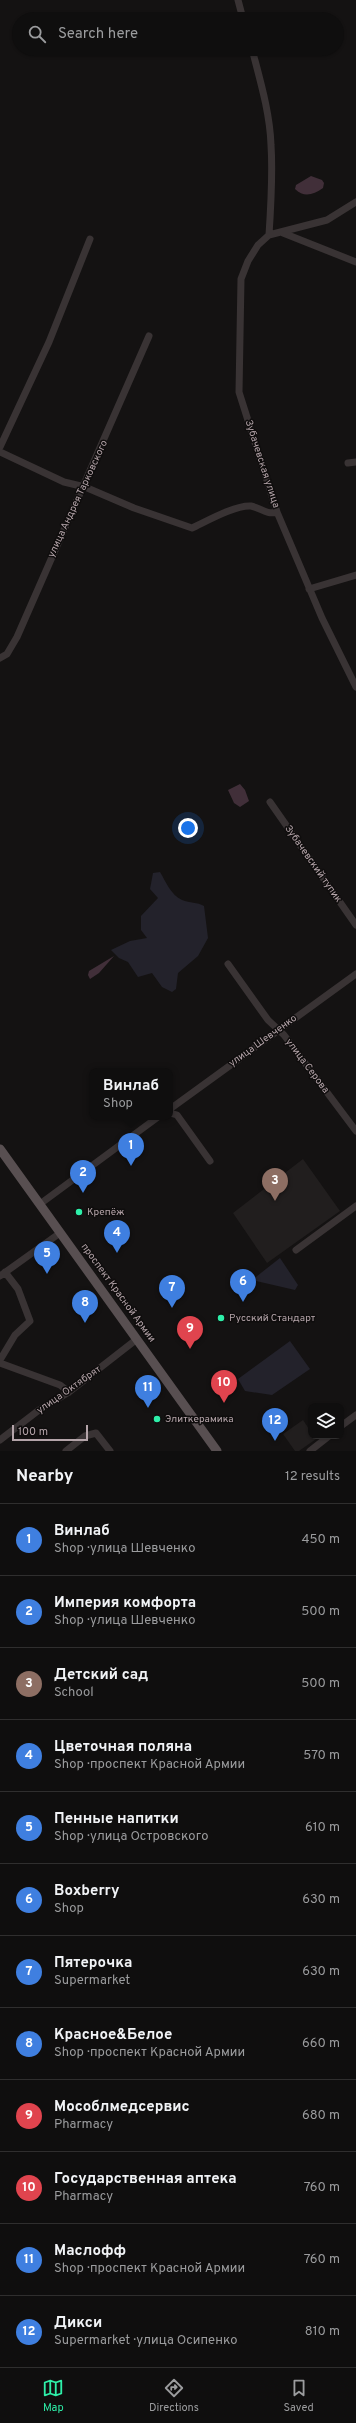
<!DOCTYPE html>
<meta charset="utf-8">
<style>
:root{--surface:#0f0e0e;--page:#181717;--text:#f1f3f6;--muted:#9b9c9e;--line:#2f2e2e;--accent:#2eefa9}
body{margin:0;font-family:Overpass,sans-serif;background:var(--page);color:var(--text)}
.controls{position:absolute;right:12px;bottom:12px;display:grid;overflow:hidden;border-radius:8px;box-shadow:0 1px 3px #0004}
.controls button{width:36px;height:36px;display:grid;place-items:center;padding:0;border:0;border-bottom:1px solid var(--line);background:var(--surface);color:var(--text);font:20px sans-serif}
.scale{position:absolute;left:12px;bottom:10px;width:76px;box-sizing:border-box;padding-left:4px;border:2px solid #b4a4a9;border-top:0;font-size:11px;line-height:14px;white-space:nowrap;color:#b4a4a9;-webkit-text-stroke:3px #0f0d0d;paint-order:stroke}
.you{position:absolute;left:188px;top:828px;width:14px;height:14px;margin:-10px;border:3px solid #fff;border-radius:50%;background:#1a73e8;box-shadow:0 0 0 6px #1a73e833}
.badge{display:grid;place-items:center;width:26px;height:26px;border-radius:50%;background:var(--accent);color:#fff;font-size:13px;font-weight:700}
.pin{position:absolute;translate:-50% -33px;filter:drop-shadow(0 1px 2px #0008)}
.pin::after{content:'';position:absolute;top:21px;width:14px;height:12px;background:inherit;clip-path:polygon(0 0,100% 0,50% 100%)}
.popup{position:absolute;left:89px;top:1068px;width:84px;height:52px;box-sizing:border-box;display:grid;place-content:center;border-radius:8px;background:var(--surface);filter:drop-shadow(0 1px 3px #0005);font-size:13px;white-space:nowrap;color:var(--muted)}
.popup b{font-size:15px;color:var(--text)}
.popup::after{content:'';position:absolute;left:50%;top:100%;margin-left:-8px;border:8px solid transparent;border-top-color:var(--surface)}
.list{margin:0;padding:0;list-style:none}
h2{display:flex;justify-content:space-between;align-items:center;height:52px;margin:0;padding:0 16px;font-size:17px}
h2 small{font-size:13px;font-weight:400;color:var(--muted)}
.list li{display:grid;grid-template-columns:26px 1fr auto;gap:12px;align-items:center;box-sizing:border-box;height:72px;padding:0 16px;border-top:1px solid var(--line)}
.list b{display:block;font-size:15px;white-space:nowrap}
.list p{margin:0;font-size:13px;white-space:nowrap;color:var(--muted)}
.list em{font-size:13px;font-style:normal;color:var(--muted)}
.icon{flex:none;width:22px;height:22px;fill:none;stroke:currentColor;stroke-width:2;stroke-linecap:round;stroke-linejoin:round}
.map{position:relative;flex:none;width:356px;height:1451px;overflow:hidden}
.search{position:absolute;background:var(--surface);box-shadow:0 1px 3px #0004;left:12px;right:12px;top:12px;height:44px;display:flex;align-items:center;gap:10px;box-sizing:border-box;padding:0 14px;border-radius:22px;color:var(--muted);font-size:15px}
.sheet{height:916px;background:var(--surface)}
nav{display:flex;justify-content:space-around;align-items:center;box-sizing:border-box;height:56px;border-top:1px solid var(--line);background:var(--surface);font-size:11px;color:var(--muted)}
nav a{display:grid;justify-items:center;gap:2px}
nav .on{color:var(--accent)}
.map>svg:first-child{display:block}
.built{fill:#211e1e}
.green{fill:#23222b}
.water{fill:#412f39}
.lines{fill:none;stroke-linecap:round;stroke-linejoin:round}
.minor{stroke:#393334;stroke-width:7}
.major{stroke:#584f51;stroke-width:9}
.poi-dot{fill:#2eefa9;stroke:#0f0d0d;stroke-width:1.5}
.labels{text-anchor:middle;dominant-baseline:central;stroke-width:3;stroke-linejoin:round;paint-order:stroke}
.street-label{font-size:10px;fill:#b4a4a9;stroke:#0f0d0d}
.poi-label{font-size:10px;fill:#b4a4a9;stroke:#0f0d0d;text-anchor:start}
</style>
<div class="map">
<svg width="356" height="1451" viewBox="0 0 356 1451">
<rect width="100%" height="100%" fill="#141212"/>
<path class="built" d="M 303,1159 L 340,1211 L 267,1263 L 233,1213 Z
M 303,1420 L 311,1432 L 311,1436 L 316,1439 L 299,1451 L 295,1451 L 283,1434 Z"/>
<path class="green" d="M 160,872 C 166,882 171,895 182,900 C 190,903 197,902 204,906 L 208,938 L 198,956 L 178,973 L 176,989 L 172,992 L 162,987 L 152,973 L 138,977 L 128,962 L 119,958 L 111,950 L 130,941 L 147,938 L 141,930 L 141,916 L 158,898 L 150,889 L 153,873 Z
M 280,1258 L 298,1285 L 295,1290 L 252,1280 Z
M 290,1341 L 310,1369 L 272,1395 L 245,1391 L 238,1379 Z"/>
<path class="water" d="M 311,176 L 322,180 L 324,183 L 323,188 C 313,195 304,198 295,189 L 296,185 Z
M 240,784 L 245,790 L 249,801 L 240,807 L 234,803 L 228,790 Z
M 114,956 L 99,973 L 90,979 L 88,975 L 89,971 Z"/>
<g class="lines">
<path class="minor" d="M 238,0 L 243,19
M 252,49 C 260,80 270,113 271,145 C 273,175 271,205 269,235
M 283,233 L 356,262
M 269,235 L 258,245 L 248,261 L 241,279 L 239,392 L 277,512 L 322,618 L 356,687
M 269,235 L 327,220 L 356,202
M 0,447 L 49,342 L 90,239
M 0,452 L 64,482 L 85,487 L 134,508 L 192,528 C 207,521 235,505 251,506 C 261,508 266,515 277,512
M 348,463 L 356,462
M 309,589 L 356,575
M 0,658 L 7,654 L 17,637 L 149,336
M 270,802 L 356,925
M 228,964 L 268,1020 L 284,1035 L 356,1131
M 170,1109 L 356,974
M 170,1113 L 177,1115 L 210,1161
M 40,1204 L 158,1117
M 296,1250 L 356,1206
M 0,1276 L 60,1233
M 0,1360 L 15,1335 L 30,1321 L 18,1289 L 5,1272
M 0,1363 L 60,1385 L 69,1392
M 341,1426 L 356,1415
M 0,1440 L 39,1410 L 69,1392 L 137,1339
M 66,1451 L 85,1436 L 96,1433 L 110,1451
M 310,1451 L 329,1436"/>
<path class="major" d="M 0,1149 L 217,1451"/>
</g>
<g class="poi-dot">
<circle cx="79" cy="1212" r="4"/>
<circle cx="221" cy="1318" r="4"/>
<circle cx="157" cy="1419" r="4"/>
</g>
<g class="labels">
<g class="street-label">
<text transform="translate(262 464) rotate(72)">Зубачевская улица</text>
<text transform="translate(78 499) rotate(-65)">улица Андрея Тарковского</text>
<text transform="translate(313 864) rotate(55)">Зубачевский тупик</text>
<text transform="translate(263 1041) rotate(-36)">улица Шевченко</text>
<text transform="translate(307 1066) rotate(53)">улица Серова</text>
<text transform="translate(118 1293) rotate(54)">проспект Красной Армии</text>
<text transform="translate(69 1390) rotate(-35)">улица Октябрят</text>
</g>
<g class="poi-label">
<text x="87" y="1212">Крепёж</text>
<text x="229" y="1318">Русский Стандарт</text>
<text x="165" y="1419">Элиткерамика</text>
</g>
</g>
</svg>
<div class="controls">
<button><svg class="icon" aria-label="layers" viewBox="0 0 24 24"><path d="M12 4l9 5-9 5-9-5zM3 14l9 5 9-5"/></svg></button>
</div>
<div class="scale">100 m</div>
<div class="you"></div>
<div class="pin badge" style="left:131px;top:1166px;background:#3f7fe0">1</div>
<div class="popup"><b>Винлаб</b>Shop</div>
<div class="pin badge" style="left:83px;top:1193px;background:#3f7fe0">2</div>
<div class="pin badge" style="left:275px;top:1201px;background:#8d6e63">3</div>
<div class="pin badge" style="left:117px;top:1253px;background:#3f7fe0">4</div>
<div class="pin badge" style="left:47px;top:1274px;background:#3f7fe0">5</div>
<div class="pin badge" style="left:243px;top:1302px;background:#3f7fe0">6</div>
<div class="pin badge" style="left:172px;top:1308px;background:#3f7fe0">7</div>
<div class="pin badge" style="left:85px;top:1323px;background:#3f7fe0">8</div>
<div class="pin badge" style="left:190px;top:1349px;background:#e0444e">9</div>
<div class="pin badge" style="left:224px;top:1403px;background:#e0444e">10</div>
<div class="pin badge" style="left:148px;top:1408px;background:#3f7fe0">11</div>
<div class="pin badge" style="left:275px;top:1441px;background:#3f7fe0">12</div>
<div class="search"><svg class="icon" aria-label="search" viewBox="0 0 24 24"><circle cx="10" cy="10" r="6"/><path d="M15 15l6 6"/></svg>Search here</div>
</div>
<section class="sheet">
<h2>Nearby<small>12 results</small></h2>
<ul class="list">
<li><span class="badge" style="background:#3f7fe0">1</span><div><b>Винлаб</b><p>Shop · улица Шевченко</p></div><em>450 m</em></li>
<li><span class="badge" style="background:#3f7fe0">2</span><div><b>Империя комфорта</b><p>Shop · улица Шевченко</p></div><em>500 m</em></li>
<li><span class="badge" style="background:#8d6e63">3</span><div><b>Детский сад</b><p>School</p></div><em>500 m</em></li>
<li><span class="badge" style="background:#3f7fe0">4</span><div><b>Цветочная поляна</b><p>Shop · проспект Красной Армии</p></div><em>570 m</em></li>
<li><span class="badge" style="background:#3f7fe0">5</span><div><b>Пенные напитки</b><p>Shop · улица Островского</p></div><em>610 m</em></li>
<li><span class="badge" style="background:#3f7fe0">6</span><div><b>Boxberry</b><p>Shop</p></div><em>630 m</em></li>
<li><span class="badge" style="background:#3f7fe0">7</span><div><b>Пятерочка</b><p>Supermarket</p></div><em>630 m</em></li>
<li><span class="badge" style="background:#3f7fe0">8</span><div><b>Красное&amp;Белое</b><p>Shop · проспект Красной Армии</p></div><em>660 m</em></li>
<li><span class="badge" style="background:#e0444e">9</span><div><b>Мособлмедсервис</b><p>Pharmacy</p></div><em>680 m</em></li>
<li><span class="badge" style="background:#e0444e">10</span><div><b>Государственная аптека</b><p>Pharmacy</p></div><em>760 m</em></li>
<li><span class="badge" style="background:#3f7fe0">11</span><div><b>Маслофф</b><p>Shop · проспект Красной Армии</p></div><em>760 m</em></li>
<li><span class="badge" style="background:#3f7fe0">12</span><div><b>Дикси</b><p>Supermarket · улица Осипенко</p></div><em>810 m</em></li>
</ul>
</section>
<nav>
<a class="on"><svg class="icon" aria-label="map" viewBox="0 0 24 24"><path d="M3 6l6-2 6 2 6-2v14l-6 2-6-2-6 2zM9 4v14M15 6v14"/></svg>Map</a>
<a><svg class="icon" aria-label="directions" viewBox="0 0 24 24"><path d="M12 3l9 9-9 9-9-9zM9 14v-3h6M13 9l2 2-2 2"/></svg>Directions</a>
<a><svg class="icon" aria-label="saved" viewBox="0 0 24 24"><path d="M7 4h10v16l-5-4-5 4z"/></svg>Saved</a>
</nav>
